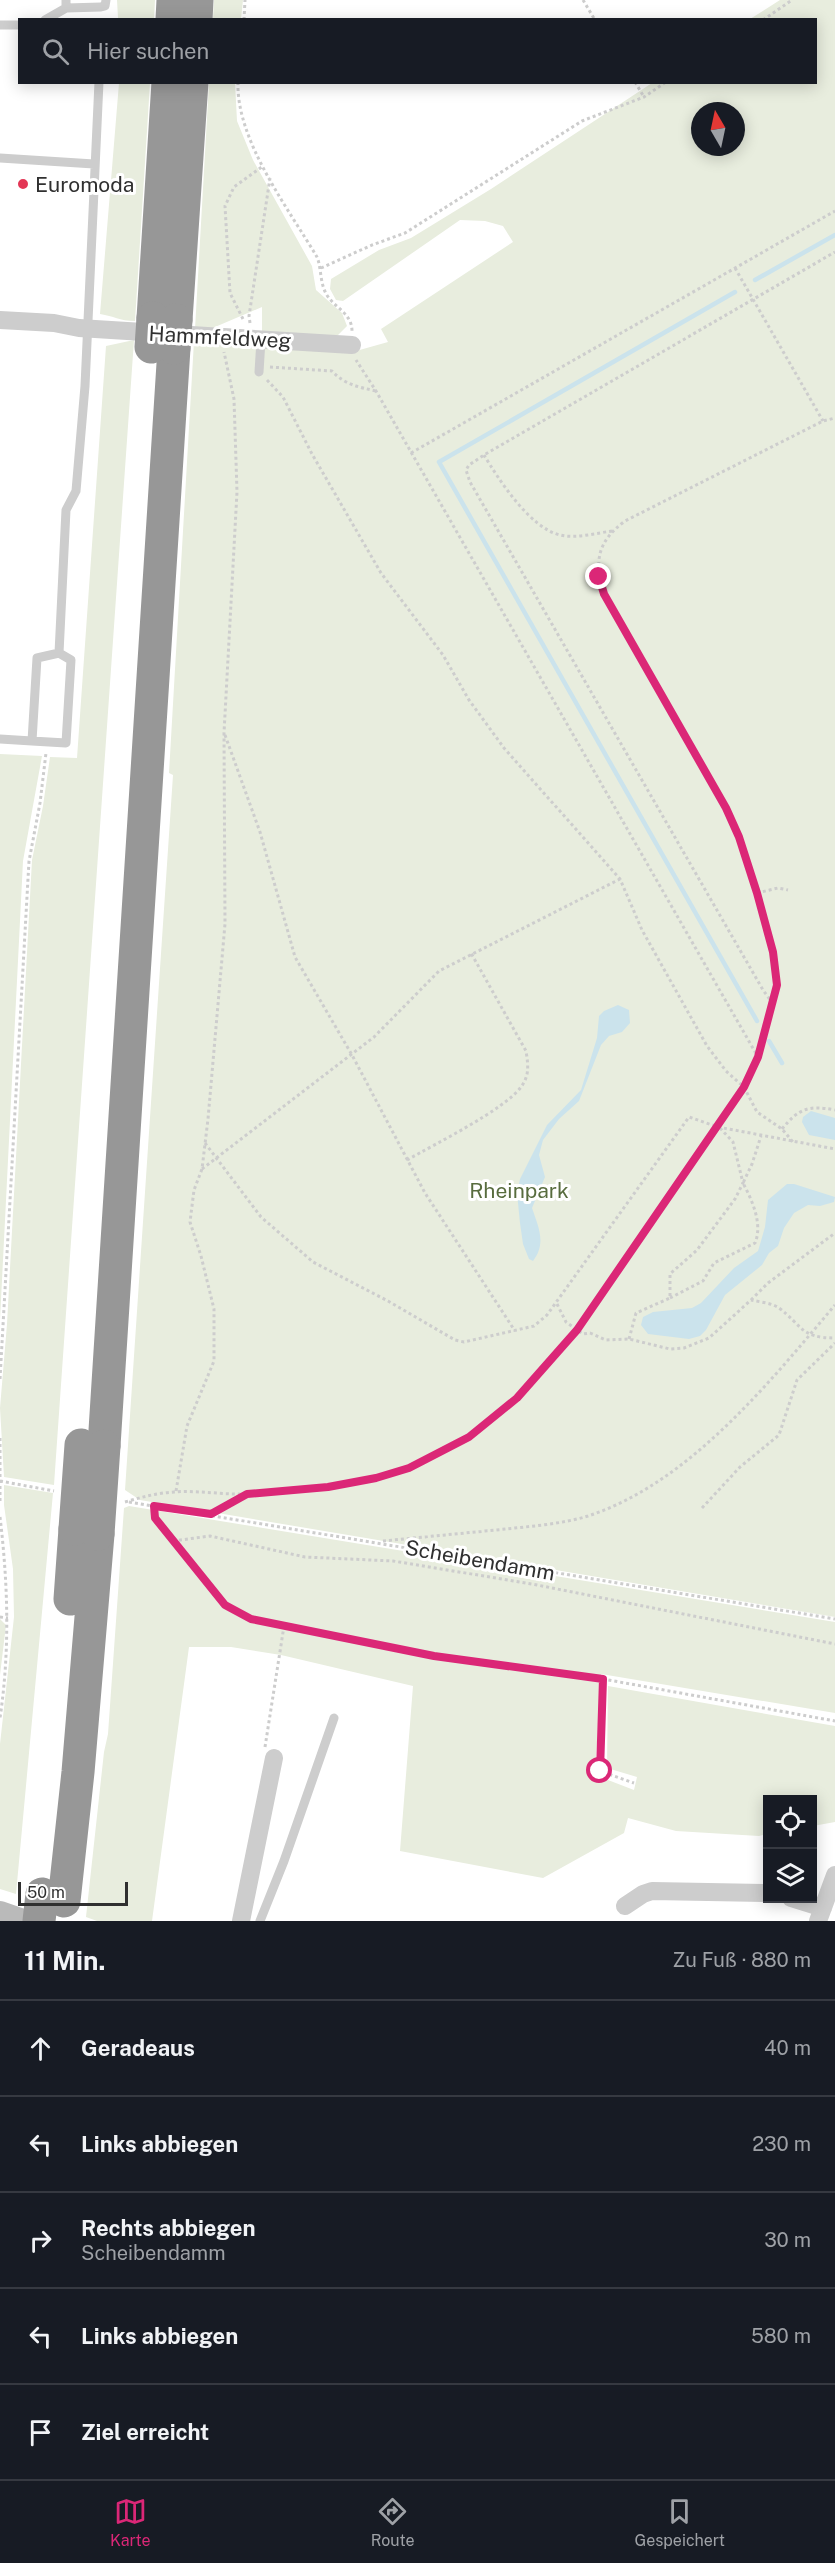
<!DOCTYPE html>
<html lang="de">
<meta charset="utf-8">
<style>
:root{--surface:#171b24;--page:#20242c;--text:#f1f3f6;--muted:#9ea1a6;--line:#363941;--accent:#db2777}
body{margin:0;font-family:"Public Sans",sans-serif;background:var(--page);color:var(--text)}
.controls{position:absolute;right:18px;bottom:18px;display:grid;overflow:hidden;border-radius:0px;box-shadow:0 3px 15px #0003}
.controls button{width:54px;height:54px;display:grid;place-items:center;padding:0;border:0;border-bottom:2px solid var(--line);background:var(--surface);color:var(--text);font:30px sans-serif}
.compass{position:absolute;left:691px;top:102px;width:54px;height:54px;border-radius:50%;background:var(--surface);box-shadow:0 3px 15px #0003;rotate:351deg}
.scale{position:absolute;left:18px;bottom:15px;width:110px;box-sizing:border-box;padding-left:6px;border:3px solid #303030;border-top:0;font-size:16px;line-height:21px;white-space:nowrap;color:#303030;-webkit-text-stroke:4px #fff;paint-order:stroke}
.stop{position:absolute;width:18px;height:18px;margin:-14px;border:4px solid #db2777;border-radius:50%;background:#fff}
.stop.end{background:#db2777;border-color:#fff;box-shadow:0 2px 6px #0008}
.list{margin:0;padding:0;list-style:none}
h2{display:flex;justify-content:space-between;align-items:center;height:78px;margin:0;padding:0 24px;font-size:26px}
h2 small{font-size:20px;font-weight:400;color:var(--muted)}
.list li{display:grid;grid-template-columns:39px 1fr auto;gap:18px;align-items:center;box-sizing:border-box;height:96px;padding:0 24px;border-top:2px solid var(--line)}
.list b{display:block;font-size:22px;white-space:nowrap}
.list p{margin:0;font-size:20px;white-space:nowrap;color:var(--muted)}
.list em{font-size:20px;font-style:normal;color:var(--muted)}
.icon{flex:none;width:33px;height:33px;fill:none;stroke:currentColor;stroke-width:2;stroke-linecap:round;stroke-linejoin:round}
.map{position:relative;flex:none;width:835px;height:1921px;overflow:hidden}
.search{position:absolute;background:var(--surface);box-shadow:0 3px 15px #0003;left:18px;right:18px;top:18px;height:66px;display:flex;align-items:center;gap:15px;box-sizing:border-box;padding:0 21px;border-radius:0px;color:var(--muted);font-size:22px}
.sheet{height:558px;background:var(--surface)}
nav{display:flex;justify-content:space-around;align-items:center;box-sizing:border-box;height:84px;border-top:2px solid var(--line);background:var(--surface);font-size:16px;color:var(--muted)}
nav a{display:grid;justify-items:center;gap:3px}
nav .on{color:var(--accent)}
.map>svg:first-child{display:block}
.green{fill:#e8edde;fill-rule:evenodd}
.water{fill:#cbe3ec}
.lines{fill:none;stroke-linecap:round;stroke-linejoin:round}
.stream{stroke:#cbe3ec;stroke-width:4.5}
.path{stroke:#cdcdcd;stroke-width:3;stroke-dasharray:3 3;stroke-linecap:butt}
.lane{stroke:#cdcdcd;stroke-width:9}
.street{stroke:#cdcdcd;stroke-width:18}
.secondary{stroke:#bababa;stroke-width:26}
.highway{stroke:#979797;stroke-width:33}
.highway-bridge{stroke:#979797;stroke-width:33}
.route{stroke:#db2777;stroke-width:8}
.poi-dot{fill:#e33655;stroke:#fff;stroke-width:2}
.labels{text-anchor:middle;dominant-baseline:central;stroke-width:6;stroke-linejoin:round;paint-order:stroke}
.poi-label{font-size:21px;fill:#303030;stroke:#fff;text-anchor:start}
.street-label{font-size:21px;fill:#303030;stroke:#fff}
.park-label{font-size:21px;fill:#586c3e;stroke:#fff}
</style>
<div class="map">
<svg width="835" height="1921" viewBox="0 0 835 1921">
<rect width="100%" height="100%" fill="#fff"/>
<path class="green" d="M 117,0 L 155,0 L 154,19 L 115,19 L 118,18 Z
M 214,0 L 243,0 L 241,19 L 213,19 Z
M 780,0 L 835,0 L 835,1617 L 140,1500 L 125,1490 L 173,775 L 169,773 L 194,341 L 217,342 L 222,346 L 356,351 L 388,342 L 381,329 L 513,242 L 503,226 L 485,221 L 460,220 L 343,301 L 336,300 L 330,289 L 331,279 L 379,250 L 411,238 L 491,189 L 652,83 L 816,82 L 816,20 L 750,19 ZM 700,111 L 736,111 L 736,147 L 700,147 Z
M 119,83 L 150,83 L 135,321 C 119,321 114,316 100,314 Z
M 209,83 L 235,83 L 237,121 L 253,160 L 312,266 L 316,290 L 342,313 L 347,326 L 338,335 L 262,335 L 262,307 L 208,330 L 195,329 Z
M 134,340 L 54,1485 L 4,1477 L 0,1408 L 7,1324 L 32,860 L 43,806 L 50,757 L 77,758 L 106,346 Z
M 0,754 L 42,756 L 23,861 L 0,1320 Z
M 4,1485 L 53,1493 L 16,1894 L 0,1889 L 0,1744 L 14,1617 L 13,1569 L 4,1505 Z
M 129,1506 L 835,1622 L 835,1713 L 601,1674 L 595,1775 L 634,1790 L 637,1777 L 607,1768 L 608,1686 L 835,1726 L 835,1822 L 813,1826 L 812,1800 L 768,1800 L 767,1834 L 759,1836 L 676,1831 L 628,1818 L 624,1833 L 543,1878 L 400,1851 L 413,1686 L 281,1655 L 231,1647 L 189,1647 L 152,1921 L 97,1921 L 86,1917 L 104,1752 L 108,1734 L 124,1508 Z
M 0,1619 L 6,1625 L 0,1675 Z"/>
<path class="water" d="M 618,1005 L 629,1010 L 630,1023 L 622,1032 L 609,1036 L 601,1045 L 579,1101 L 559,1119 L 543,1140 L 539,1155 L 545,1177 L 532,1208 C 538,1226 547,1243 533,1261 L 529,1259 L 523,1244 L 520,1223 L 517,1193 L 520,1179 L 547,1125 L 581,1090 L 597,1038 L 599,1016 L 604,1011 Z
M 811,1111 L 835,1118 L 835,1140 L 809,1135 L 802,1122 L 803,1117 Z
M 787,1184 L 794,1184 L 835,1197 L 834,1202 L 820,1206 L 808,1205 L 794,1213 L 784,1228 L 778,1246 L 769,1253 L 762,1265 L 725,1295 L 706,1330 L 700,1336 L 689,1339 L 648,1334 L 641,1325 L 643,1317 L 653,1312 L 692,1308 L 701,1303 L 734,1268 L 758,1251 L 765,1227 L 768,1200 Z"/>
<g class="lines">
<path class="stream" d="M 755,280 L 835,235
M 735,292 L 439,462 L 757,1021
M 769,1041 L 782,1063"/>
<path class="path" d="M 583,0 L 595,20
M 244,20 L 245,0
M 763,20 L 792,0
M 238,82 C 236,140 288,208 317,257 C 321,267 320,278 324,289 C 330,307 352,311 352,331
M 635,82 L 644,97
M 321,268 L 372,245 L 405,233 L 582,121 L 644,97 L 666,82
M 735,268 L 823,421
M 243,319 L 230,293 L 225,206 L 234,187 L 263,166
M 250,323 L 249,316 L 270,178
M 270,367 L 332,371 C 345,385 359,387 376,391
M 267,380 L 283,397 L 312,454 L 381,573 L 443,655 L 469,700 L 504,748 L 620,879 L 642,930 L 707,1046 L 726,1071 L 744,1087 L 757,1112 L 782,1129 L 793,1142
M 411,453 L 835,211
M 484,455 C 499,480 530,528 560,535 C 576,539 596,533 612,531
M 225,735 L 260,832 L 295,957 L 352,1055 L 425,1193 L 515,1331
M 757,893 L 778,888 L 788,890
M 773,1004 L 763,990 L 470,482 L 466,470 L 469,465 L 484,455 L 835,252
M 758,1056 L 775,997 L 776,974 L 757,893 L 744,851 L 726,808 L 604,593 C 594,561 597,542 625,521 L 823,421 L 835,418
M 782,1129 C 799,1108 809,1105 835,1110
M 205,1143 L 261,1217 L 313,1262 L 388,1301 L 455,1340 L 464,1342 L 534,1326 L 547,1315 L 689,1117 L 718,1127 L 835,1149
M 407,1160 C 435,1144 504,1110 521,1087 C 530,1075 528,1064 526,1051 L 471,953
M 202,1169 L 374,1037 L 439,971 L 620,879
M 670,1298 L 703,1281 L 714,1263 L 755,1243 C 763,1224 752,1200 743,1183 L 752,1164 L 761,1136
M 751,1300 L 768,1283 L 835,1233
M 557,1304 L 566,1322 L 583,1334 L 590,1333 L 606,1340 L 629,1339 L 670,1349 L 684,1348 L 709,1338 L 751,1300 C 760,1302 772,1303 779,1308 C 802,1325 800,1338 835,1338
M 629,1339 L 636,1313 L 670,1298 L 670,1274 L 697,1250 L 735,1199 L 743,1183 L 733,1142 L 720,1128
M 0,1379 L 29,861 L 40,803 L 46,753
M 0,1438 L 0,1502
M 0,1481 L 54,1491
M 176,1491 L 187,1426 L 214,1361 L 214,1309 L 201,1256 L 190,1222 L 194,1190 L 202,1169 L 208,1119 L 225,924 L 224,733 L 237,492 L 234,399 L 224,352
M 125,1502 C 142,1497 157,1493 174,1492 C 198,1490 223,1495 247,1494 C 289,1493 336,1488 377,1478 C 512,1444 584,1320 658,1214 C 693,1163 733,1114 758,1057 L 376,391 L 356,360
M 129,1502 L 835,1619
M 154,1506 L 155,1518 L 225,1605 L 251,1619 L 434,1656 L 603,1679 L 835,1721
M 702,1508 L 740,1467 L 779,1435 L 797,1380 L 835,1343
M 212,1514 L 245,1495
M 0,1517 C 8,1584 10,1650 0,1718
M 173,1541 L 210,1536 L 305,1557 L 393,1561 L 532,1584 L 835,1644
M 383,1541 C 424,1537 465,1533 506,1529 C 533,1526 562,1524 588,1516 C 689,1483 768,1384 835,1305
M 0,1617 L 8,1618
M 603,1679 L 600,1771 L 634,1783
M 265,1747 L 284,1626"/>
<path class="lane" d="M 66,8 L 101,7 L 105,6 L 106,0
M 45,20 L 66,8 L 66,0
M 0,25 L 20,25
M 0,158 L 94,164
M 259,372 L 261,340
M 59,653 L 71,660 L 66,743 L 32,741 L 37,658 L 59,653 L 66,510 L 76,491 L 85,386 L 99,82
M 0,739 L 32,741
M 260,1921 L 284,1861 L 334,1718"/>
<path class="street" d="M 0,320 L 54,323 L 79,328 L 352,345
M 791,1898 L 823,1908
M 625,1906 L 643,1894 L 652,1891 L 768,1893
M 241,1921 L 274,1758
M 818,1921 L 835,1875"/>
<path class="secondary" d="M 0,1914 L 20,1921"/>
<path class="highway" d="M 172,20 L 173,0
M 196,20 L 197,0
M 153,318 L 168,82
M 176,320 L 192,82
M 104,1446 L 174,348
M 70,1599 L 75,1529
M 64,1901 L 78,1772 L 98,1534"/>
<path class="highway-bridge" d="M 151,347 L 153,318
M 174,348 L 176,320
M 75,1529 L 81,1445
M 98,1534 L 104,1446
M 39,1921 L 42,1894"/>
</g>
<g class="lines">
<path class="route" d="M 599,577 L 604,594 L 726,808 L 739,837 L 757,893 L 773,952 L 777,985 L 758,1057 L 744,1087 L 577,1330 L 517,1398 L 469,1437 L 409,1468 L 376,1478 L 328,1487 L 247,1494 L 211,1514 L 154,1506 L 155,1518 L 225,1605 L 251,1619 L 434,1656 L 603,1679 L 600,1771"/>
</g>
<circle class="poi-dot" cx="23" cy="184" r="6"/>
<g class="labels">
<g class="poi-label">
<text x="35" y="184">Euromoda</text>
</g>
<g class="street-label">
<text transform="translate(220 337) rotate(3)">Hammfeldweg</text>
<text transform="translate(480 1560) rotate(10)">Scheibendamm</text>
</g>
<g class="park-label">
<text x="519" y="1190">Rheinpark</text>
</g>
</g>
</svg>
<div class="controls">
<button><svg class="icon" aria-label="locate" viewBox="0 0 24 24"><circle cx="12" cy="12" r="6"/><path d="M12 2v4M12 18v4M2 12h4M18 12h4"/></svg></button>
<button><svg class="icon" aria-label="layers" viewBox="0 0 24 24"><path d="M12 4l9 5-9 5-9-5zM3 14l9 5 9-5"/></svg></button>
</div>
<svg class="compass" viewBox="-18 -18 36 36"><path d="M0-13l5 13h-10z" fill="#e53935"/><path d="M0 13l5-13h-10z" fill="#9ea1a6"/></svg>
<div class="scale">50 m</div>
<div class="stop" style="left:600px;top:1771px"></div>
<div class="stop end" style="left:599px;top:577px"></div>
<div class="search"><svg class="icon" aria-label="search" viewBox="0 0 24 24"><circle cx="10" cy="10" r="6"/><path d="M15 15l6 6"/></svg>Hier suchen</div>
</div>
<section class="sheet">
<h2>11 Min.<small>Zu Fuß · 880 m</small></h2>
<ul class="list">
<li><svg class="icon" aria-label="ahead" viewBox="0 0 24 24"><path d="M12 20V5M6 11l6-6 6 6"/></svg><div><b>Geradeaus</b></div><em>40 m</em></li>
<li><svg class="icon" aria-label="left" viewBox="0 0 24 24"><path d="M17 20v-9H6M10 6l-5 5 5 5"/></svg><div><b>Links abbiegen</b></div><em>230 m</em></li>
<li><svg class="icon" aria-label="right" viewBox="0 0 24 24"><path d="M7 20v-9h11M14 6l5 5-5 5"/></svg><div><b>Rechts abbiegen</b><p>Scheibendamm</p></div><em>30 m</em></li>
<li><svg class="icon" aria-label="left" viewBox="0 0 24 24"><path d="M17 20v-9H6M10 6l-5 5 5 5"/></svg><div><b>Links abbiegen</b></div><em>580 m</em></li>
<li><svg class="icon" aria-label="arrive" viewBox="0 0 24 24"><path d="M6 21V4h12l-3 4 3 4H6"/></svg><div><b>Ziel erreicht</b></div></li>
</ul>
</section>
<nav>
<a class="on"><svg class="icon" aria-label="map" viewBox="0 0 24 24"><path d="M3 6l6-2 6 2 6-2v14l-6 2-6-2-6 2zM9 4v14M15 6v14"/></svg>Karte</a>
<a><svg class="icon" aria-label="directions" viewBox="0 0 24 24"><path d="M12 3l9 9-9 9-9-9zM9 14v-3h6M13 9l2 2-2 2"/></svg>Route</a>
<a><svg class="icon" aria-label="saved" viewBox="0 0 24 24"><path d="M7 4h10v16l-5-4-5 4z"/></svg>Gespeichert</a>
</nav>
